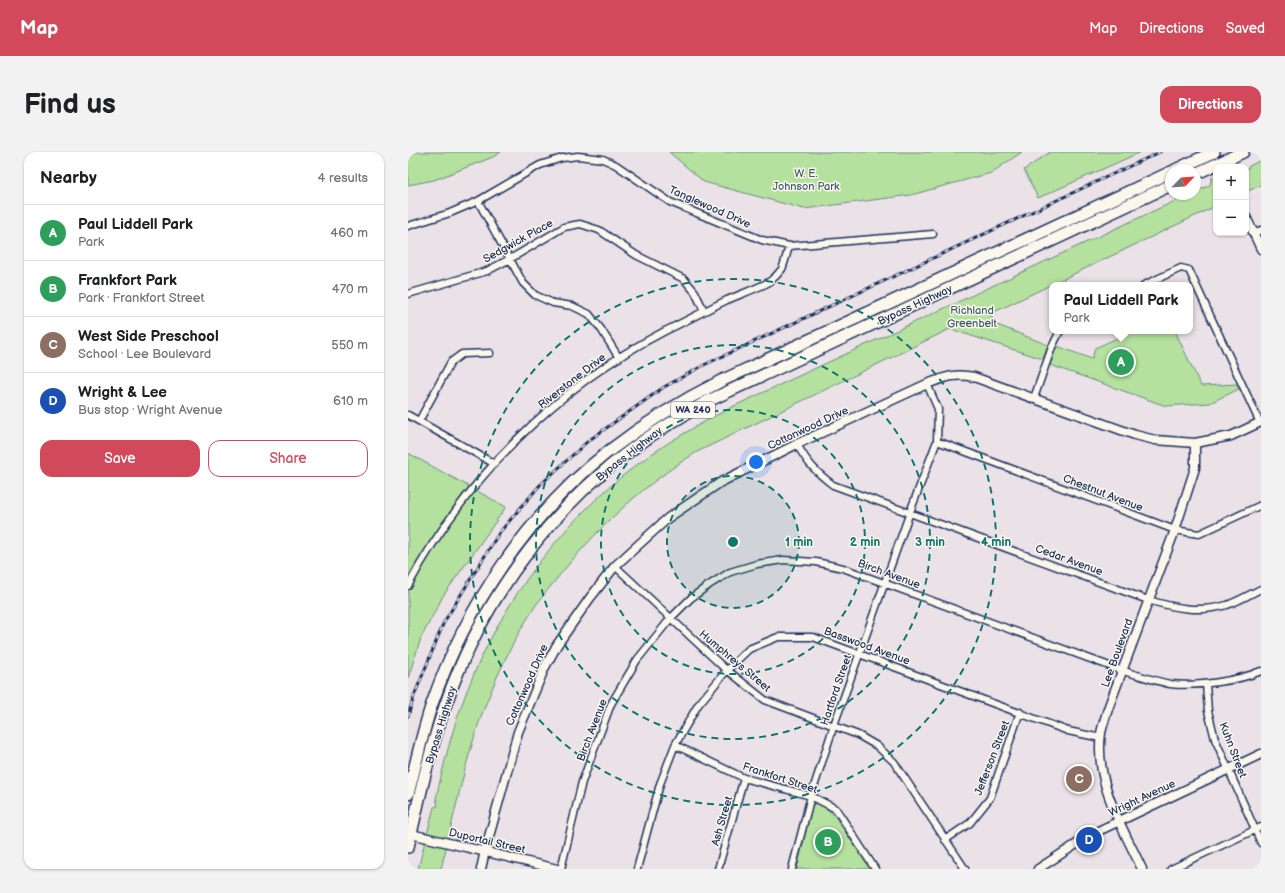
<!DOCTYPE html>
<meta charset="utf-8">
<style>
:root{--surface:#fff;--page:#f2f2f2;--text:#202124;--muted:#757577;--line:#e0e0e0;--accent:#d1495b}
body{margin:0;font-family:"Balsamiq Sans",sans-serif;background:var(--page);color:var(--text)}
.controls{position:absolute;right:12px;top:12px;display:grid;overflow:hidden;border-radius:8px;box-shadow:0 1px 3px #0004}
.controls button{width:36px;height:36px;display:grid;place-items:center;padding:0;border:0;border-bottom:1px solid var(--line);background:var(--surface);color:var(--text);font:20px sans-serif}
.compass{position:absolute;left:757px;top:12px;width:36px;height:36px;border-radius:50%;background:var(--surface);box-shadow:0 1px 3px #0004;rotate:65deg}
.you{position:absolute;left:348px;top:310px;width:14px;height:14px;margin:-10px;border:3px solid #fff;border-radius:50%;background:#1a73e8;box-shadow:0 0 0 6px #1a73e833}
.badge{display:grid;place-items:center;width:26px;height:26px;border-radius:50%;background:var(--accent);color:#fff;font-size:13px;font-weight:700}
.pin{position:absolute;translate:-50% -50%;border:2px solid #fff;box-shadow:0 1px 4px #0006}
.popup{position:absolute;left:641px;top:130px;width:144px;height:52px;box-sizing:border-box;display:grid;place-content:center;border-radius:8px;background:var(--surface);filter:drop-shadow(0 1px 3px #0005);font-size:13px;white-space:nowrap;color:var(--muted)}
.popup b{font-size:15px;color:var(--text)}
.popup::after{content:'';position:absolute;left:50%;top:100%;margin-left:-8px;border:8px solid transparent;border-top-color:var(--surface)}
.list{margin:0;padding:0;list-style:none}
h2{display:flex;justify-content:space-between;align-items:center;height:52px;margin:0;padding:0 16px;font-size:17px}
h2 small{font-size:13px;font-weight:400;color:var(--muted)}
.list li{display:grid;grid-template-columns:26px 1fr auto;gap:12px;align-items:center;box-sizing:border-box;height:56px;padding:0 16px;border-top:1px solid var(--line)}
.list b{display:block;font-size:15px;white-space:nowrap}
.list p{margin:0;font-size:13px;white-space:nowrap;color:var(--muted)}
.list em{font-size:13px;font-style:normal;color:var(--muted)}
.actions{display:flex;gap:8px;padding:12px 16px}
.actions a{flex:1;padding:9px 0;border:1px solid var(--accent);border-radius:12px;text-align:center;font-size:14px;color:var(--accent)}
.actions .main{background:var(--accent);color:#fff}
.map{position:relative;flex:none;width:853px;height:717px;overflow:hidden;border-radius:12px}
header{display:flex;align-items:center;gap:24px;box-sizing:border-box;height:56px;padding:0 20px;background:var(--accent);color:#fff}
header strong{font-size:19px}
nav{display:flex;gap:22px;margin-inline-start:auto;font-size:14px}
.intro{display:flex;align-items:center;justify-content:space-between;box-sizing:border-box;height:96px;padding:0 24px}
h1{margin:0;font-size:28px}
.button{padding:10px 18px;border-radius:12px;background:var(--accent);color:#fff;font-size:14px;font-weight:700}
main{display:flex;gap:24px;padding:0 24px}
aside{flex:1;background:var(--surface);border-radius:12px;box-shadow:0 1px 3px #0004}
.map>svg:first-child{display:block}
.green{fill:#b5e19e;stroke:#68887e}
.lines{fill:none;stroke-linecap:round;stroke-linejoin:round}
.street-casing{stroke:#1b2f5e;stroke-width:9}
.secondary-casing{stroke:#1b2f5e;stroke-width:11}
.highway-casing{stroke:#1b2f5e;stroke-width:14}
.street{stroke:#fbf7ec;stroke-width:6}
.secondary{stroke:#fbf7ec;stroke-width:8}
.highway{stroke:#fbf7ec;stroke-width:11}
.rail-casing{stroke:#1b2f5e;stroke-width:3}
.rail{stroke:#fbf7ec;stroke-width:1.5;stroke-dasharray:4.5;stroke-linecap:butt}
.ring{fill:none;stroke:#0f766e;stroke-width:2;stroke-dasharray:7 5}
.labels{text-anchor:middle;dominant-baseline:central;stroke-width:3;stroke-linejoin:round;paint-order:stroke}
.shield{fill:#fbf7ec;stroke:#5e6b89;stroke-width:1}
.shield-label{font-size:10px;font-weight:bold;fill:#1b2f5e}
.park-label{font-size:11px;fill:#425c6e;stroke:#fbf7ec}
.street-label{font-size:11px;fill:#1b2f5e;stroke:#fbf7ec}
.centre{fill:#0f766e;stroke:#fbf7ec;stroke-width:2}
.ring-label{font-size:12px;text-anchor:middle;font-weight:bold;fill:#0f766e;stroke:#fbf7ec;stroke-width:3;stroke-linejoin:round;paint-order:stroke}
</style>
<header>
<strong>Map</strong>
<nav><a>Map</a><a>Directions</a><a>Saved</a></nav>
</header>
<div class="intro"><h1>Find us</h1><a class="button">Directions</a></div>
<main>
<aside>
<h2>Nearby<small>4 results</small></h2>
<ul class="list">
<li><span class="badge" style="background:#2e9e5b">A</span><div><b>Paul Liddell Park</b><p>Park</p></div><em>460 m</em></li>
<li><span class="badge" style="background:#2e9e5b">B</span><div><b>Frankfort Park</b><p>Park · Frankfort Street</p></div><em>470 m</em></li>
<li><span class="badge" style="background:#8d6e63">C</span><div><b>West Side Preschool</b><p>School · Lee Boulevard</p></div><em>550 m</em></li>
<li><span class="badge" style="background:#1a4fb4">D</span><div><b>Wright &amp; Lee</b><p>Bus stop · Wright Avenue</p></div><em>610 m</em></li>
</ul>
<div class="actions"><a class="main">Save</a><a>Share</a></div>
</aside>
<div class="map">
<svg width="853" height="717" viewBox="0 0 853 717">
<rect width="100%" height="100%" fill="#ebe2e8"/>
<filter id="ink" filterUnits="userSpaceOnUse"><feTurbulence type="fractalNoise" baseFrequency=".025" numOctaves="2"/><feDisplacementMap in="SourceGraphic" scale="8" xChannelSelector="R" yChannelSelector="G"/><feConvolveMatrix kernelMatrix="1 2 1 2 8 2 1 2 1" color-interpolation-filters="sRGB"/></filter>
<g filter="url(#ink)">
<path class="green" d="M 0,0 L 93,0 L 85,5 L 26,28 L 0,33 Z
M 261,0 L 614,0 L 583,21 L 503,43 L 396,57 L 296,30 Z
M 642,0 L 733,0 L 630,46 L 616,18 Z
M 853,8 L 853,33 L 838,40 L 838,17 L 840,17 L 841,14 Z
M 808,23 L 808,54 L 582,162 L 587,172 L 640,193 L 635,207 L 542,177 L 289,300 C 238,331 194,372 156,418 C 144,433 131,447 121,464 C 102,494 87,528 74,562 C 56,612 46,665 33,717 L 10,717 L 26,655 L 30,654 L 28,646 C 36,612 44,577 57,544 C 93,448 160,360 245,301 C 270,284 297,269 324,255 L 782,42 L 787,42 L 787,40 L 802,33 L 804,25 Z
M 725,179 L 767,179 L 793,234 L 828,232 L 831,237 L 802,251 L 758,254 L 642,213 L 649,194 L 684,207 L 687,196 Z
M 0,301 L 98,355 L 35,444 L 13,486 L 0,526 Z
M 409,651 L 416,654 L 426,663 L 462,717 L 389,717 L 404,653 Z"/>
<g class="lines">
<g class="street-casing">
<path id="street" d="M 70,49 L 115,131 L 127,143 L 145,151 L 164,154 L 181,162 L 193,177 L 211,206
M 0,74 L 42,61 L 70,49 L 132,13 L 154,6 L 170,4 L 195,7 L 208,13 L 262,50 L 354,88 L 381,94 L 525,82
M 846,81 L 853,78
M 736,133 L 773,116 L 781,118 L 852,271
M 0,142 L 79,119 L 102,107 L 156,75 L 172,72 L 191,78 L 228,103 L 276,127 L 287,140 L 296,159
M 626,246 L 644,195 L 652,179
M 0,263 L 85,311
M 11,269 L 43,210 L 54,202 L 82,201
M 529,289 L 767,378 L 791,382 L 853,353
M 389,292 C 399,311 408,320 425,333 L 740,448 C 767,456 791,461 819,453 C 831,449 842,442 853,437
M 207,414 L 314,514 L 357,548 L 450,583 L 469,594 L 486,610 L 557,717
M 0,434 C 58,326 148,235 257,179 C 278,169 298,158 319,148 C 333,142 348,137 361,130 C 365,127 371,121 374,117 C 377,110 379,101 381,94
M 798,532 L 800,559 L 807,587 L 853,691
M 267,593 L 336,626 L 403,644 L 428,657 L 467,717
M 537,688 L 562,671 L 582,646 L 612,560
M 153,717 L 174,630 L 203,552 L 229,508 L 262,467 L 283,446 L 301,433 L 322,420 L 349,412 L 375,408 L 408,410 L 435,416 L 715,519 C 730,523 747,529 762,532 C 787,535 830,529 853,519
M 229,717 L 252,632 L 267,593 L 290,553 L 319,518 L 341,497 L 370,485 L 405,485 L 660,579 L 693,586
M 310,717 L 336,626
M 384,717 L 403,644 L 426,573 L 502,360 L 529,289 L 530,257 L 519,232
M 763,717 L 853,675"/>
</g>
<g class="secondary-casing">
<path id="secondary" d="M 838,65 L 853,97
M 3,682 L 149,717
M 73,717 L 77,699 L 110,580 L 137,515 L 149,493 L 182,446 L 207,414 L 260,366 L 313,330 L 389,292 L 519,232 C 537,225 547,221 566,225 L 727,283 L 747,288 L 787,291 L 823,284 L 853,270
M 630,717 L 684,682 L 853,602
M 734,717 C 714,674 686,630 693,581 C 695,572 698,563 701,554 L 767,378 L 787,316 L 787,291"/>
</g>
<g class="highway-casing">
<path id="highway" d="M 767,18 L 806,0
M 787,22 L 835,0
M 0,642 C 8,612 14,581 24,552 C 57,456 120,362 201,299 C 236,272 273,249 313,229 L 763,20
M 0,695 C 12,642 24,587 44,535 C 82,436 151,347 238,287 C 258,273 279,261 300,249 L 763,33"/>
</g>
<use href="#street" class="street"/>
<use href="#secondary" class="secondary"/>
<use href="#highway" class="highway"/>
<g class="rail-casing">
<path id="rail" d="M 0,564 L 6,544 L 36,470 L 91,381 L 132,333 L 180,289 L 256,235 L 296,213 L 752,0"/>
</g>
<use href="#rail" class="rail"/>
</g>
</g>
<circle cx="325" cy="390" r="66" fill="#0f766e" fill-opacity=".12"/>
<g class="ring">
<circle cx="325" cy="390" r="66"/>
<circle cx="325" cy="390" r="132"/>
<circle cx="325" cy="390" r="197"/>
<circle cx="325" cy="390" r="263"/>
</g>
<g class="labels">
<rect class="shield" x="263" y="250" width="44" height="16" rx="3"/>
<g class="shield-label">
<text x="285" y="258">WA 240</text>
</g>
<g class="park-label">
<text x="398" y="21">W. E.<tspan x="398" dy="13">Johnson Park</tspan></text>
<text x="564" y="158">Richland<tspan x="564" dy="13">Greenbelt</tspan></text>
</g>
<g class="street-label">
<text transform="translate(302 55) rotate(24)">Tanglewood Drive</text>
<text transform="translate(110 89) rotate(-29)">Sedgwick Place</text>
<text transform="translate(507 153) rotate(-25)">Bypass Highway</text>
<text transform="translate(164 229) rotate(-38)">Riverstone Drive</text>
<text transform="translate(400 276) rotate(-25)">Cottonwood Drive</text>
<text transform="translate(221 302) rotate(-38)">Bypass Highway</text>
<text transform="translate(695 341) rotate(21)">Chestnut Avenue</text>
<text transform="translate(661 408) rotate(20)">Cedar Avenue</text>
<text transform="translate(481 422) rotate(20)">Birch Avenue</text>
<text transform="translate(459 494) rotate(20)">Basswood Avenue</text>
<text transform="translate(709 501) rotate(-70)">Lee Boulevard</text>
<text transform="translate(327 509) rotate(40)">Humphreys Street</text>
<text transform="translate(119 533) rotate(-66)">Cottonwood Drive</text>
<text transform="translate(428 538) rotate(-71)">Hartford Street</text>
<text transform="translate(33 573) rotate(-73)">Bypass Highway</text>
<text transform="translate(184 578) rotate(-69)">Birch Avenue</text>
<text transform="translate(825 598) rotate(69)">Kuhn Street</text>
<text transform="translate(584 606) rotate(-69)">Jefferson Street</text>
<text transform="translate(372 626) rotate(18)">Frankfort Street</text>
<text transform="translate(734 646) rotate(-25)">Wright Avenue</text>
<text transform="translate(314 669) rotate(-74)">Ash Street</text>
<text transform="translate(79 689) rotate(13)">Duportail Street</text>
</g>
</g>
<circle cx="325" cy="390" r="6" class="centre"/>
<g class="ring-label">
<text x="391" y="394">1 min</text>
<text x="457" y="394">2 min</text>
<text x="522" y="394">3 min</text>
<text x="588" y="394">4 min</text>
</g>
</svg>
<div class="controls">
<button>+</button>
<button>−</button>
</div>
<svg class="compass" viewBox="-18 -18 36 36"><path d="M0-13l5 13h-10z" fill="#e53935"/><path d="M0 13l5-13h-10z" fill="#757577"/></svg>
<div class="you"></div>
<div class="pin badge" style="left:713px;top:210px;background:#2e9e5b">A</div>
<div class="popup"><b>Paul Liddell Park</b>Park</div>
<div class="pin badge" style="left:420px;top:690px;background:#2e9e5b">B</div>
<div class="pin badge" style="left:671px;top:627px;background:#8d6e63">C</div>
<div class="pin badge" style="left:681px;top:688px;background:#1a4fb4">D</div>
</div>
</main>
